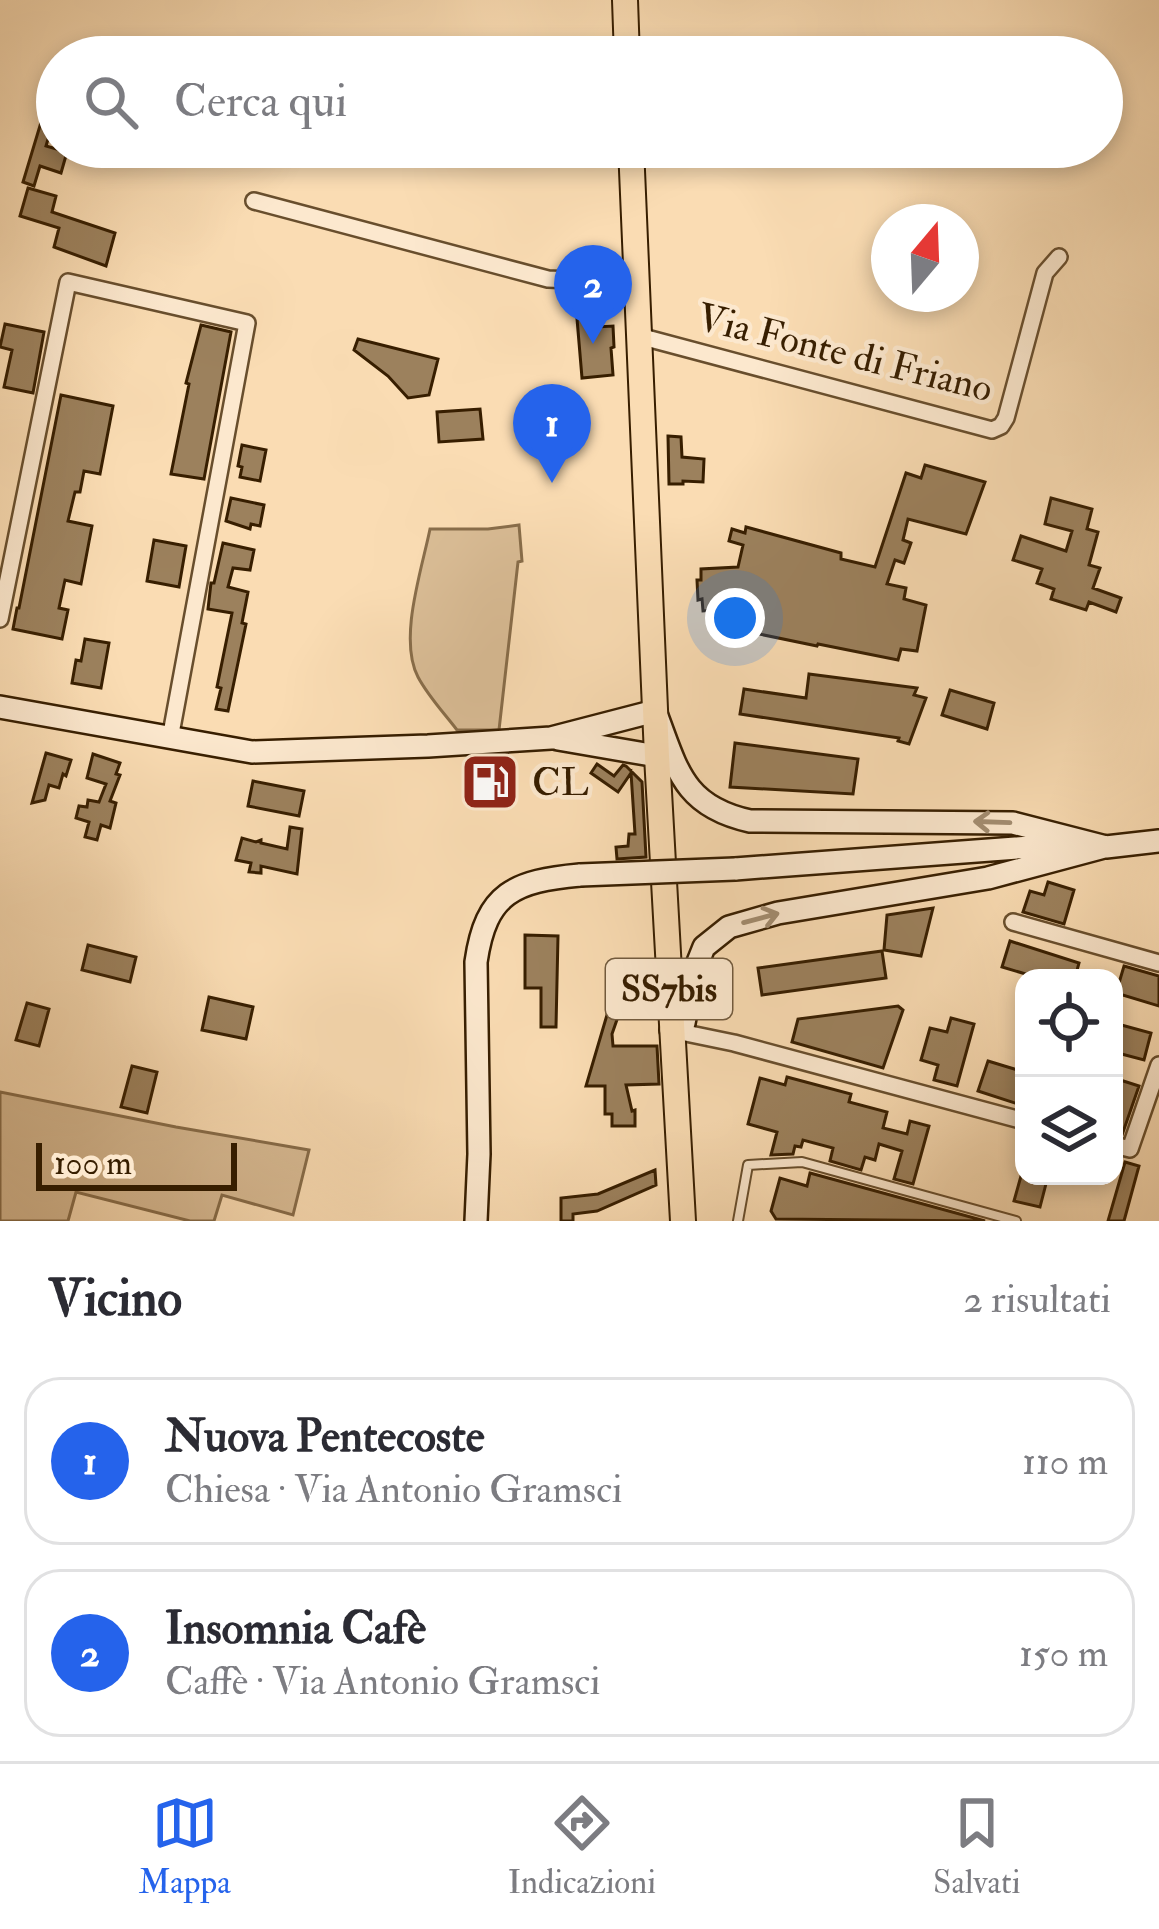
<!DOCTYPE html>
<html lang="it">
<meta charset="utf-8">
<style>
:root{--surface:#fff;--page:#f7f7f7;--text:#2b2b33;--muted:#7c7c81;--line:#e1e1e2;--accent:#2563eb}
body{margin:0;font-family:"IM FELL Double Pica",serif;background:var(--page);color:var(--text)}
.controls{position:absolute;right:36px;bottom:36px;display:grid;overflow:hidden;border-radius:24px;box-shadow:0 6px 18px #0003}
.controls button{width:108px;height:108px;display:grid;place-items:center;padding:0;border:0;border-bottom:3px solid var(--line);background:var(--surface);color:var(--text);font:60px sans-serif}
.compass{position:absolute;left:871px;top:204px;width:108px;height:108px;border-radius:50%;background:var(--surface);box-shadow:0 6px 18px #0003;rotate:19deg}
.scale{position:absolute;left:36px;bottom:30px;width:201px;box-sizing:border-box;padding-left:12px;border:6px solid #371e00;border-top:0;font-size:33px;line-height:42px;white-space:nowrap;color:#371e00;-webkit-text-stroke:9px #fce8ce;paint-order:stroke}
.you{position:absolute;left:735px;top:618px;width:42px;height:42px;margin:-30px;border:9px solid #fff;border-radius:50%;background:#1a73e8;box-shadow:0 0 0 18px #1a73e833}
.badge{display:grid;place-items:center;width:78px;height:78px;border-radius:50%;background:var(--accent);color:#fff;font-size:39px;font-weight:700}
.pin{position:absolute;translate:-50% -99px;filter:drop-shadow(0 3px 6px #0008)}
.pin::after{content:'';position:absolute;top:63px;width:42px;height:36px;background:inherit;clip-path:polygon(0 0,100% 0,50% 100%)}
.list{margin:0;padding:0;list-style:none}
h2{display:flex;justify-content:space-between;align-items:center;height:156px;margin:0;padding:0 48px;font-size:51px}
h2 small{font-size:39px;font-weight:400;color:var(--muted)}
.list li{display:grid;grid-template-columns:78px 1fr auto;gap:36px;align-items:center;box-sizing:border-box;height:168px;margin:0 24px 24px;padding:0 24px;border:3px solid var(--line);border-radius:36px}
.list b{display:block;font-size:45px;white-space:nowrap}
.list p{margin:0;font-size:39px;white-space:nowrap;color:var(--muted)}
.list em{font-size:39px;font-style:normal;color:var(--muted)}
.icon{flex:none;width:66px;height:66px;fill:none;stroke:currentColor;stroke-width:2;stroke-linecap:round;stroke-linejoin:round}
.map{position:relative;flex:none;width:1159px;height:1221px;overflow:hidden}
.search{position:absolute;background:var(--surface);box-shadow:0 6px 18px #0003;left:36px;right:36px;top:36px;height:132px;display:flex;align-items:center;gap:30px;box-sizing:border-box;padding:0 42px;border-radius:66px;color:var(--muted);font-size:45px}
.sheet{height:540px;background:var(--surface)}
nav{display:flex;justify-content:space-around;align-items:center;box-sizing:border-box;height:168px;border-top:3px solid var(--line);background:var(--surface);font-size:33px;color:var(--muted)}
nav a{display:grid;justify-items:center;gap:6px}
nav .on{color:var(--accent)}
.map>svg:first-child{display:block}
.grass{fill:#d9bc95;stroke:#886d4a;stroke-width:3}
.building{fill:#9c815d;stroke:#371e00;stroke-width:3}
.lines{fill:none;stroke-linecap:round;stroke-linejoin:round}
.lane-casing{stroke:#684e2d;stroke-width:12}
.street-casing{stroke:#684e2d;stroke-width:20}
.secondary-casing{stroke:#371e00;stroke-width:26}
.primary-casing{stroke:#371e00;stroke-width:28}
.lane{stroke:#fce8ce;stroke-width:8}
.street{stroke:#fce8ce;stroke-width:15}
.secondary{stroke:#fce8ce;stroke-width:21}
.primary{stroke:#fadcb3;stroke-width:24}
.secondary-bridge-casing{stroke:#371e00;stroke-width:26;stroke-linecap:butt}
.secondary-bridge{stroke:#fce8ce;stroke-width:21}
.oneway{stroke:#a38d71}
.labels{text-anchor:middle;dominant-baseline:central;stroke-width:9;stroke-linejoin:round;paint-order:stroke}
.shield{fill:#fce8ce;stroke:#725b3e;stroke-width:3}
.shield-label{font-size:36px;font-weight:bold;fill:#371e00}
.street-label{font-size:39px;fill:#371e00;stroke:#fce8ce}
.poi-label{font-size:39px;fill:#371e00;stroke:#fce8ce;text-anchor:start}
</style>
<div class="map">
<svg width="1159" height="1221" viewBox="0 0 1159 1221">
<rect width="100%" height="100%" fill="#fadcb3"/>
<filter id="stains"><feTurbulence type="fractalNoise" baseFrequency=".00167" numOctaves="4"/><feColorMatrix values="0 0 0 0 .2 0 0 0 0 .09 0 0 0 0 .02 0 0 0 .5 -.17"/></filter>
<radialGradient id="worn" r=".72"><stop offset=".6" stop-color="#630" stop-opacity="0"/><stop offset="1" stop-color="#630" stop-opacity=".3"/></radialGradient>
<path class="grass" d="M 519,525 L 522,561 L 518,562 L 499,730 L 457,730 C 444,713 428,696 418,677 C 398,639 422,569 430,529 L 488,529 Z
M 0,1092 L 176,1127 L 309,1150 L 293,1215 L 222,1195 L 214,1221 L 190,1221 L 76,1192 L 68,1221 L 0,1221 Z"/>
<path class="building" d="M 45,109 L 56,112 L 46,146 L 67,152 L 61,173 L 40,166 L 34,186 L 23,182 Z
M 28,188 L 56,196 L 52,212 L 115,233 L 106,266 L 54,247 L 59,228 L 20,216 Z
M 594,293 L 597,327 L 613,326 L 614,347 L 611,348 L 613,375 L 582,378 L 575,295 Z
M 5,324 L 44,332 L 33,393 L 4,387 L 12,350 L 0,347 Z
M 201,325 L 231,332 L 204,479 L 171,474 L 189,384 L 186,383 Z
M 358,339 L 438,359 L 429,395 L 408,398 L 388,376 L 354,350 Z
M 61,395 L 113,406 L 100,474 L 84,471 L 80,492 L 75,492 L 68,521 L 92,526 L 81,584 L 65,580 L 59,608 L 68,610 L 62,639 L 13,629 L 17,608 L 19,608 Z
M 480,409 L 483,439 L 439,442 L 437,412 Z
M 668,436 L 681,437 L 682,457 L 704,459 L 703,482 L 683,481 L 683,484 L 669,484 Z
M 242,445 L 266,450 L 260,481 L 240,477 L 242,467 L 238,466 Z
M 925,465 L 985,482 L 966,534 L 908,519 L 903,540 L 911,543 L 904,563 L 895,560 L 887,584 L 906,588 L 904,599 L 926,605 L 917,651 L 901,649 L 898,660 L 818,644 L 817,646 L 725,627 L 729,609 L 703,611 L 702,599 L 698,600 L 697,580 L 701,580 L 701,569 L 738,567 L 743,545 L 729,541 L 732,529 L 745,533 L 746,527 L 841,553 L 841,559 L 875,567 L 906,473 L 921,478 Z
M 231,498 L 264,505 L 260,526 L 251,524 L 250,529 L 226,521 Z
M 1051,498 L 1092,509 L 1087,529 L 1098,532 L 1089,565 L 1100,568 L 1093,588 L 1121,598 L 1116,612 L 1089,602 L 1086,610 L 1051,599 L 1054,589 L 1037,583 L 1042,569 L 1013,560 L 1021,536 L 1066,551 L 1072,531 L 1045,524 Z
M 154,540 L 186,546 L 179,587 L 147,581 Z
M 223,543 L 254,550 L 250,570 L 233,568 L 228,587 L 248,592 L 242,623 L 246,624 L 228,711 L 216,709 L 221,688 L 217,687 L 232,613 L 208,609 L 211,583 L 214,583 Z
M 85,639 L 109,643 L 101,688 L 72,683 L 76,660 L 81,661 Z
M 809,674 L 917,688 L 914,695 L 926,698 L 909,744 L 898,741 L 899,738 L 740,714 L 744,689 L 806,698 Z
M 950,690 L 994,703 L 987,729 L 942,715 Z
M 735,743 L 858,759 L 853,794 L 730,787 Z
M 46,753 L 71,760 L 66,776 L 63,774 L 59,788 L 49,785 L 45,800 L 32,803 Z
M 93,754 L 120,763 L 116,774 L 120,775 L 110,801 L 116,803 L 110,828 L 101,825 L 97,840 L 85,837 L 89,822 L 76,818 L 79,806 L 87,807 L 88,800 L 99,802 L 106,784 L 87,778 Z
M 597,764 L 614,776 L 623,765 L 626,766 L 642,782 L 646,857 L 617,859 L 616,847 L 628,846 L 629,834 L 635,834 L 631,773 L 618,792 L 591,773 Z
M 253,781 L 304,791 L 299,816 L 248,806 Z
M 290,827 L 302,829 L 297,874 L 261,866 L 261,873 L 249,872 L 251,863 L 236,860 L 242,838 L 256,842 L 261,840 L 261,843 L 287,849 Z
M 1048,882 L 1074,890 L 1064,924 L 1023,912 L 1030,891 L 1044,895 Z
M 933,908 L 921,956 L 884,950 L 887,915 Z
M 525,935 L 558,936 L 556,1027 L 541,1027 L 541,988 L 525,988 Z
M 1010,941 L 1079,963 L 1075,978 L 1039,978 L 1002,967 Z
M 88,945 L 136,957 L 130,982 L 82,970 Z
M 882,951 L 886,978 L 762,995 L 758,968 Z
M 1124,966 L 1159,976 L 1159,1006 L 1116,993 Z
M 617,981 L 629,985 L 612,1034 L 613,1046 L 657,1046 L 659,1084 L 626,1085 L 632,1111 L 635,1110 L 635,1126 L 612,1126 L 612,1114 L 605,1114 L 605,1086 L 586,1086 Z
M 209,997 L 253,1007 L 246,1039 L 202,1030 Z
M 27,1003 L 49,1009 L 39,1046 L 16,1040 Z
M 898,1006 L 903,1010 L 883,1068 L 792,1042 L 798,1019 Z
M 951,1018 L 974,1024 L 957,1086 L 934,1080 L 938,1065 L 921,1060 L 930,1028 L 947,1032 Z
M 1114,1023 L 1151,1033 L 1144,1060 L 1114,1052 Z
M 988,1061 L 1024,1072 L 1024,1106 L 978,1091 Z
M 132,1066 L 157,1072 L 147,1113 L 121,1107 Z
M 787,1077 L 851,1094 L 849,1102 L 887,1112 L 883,1128 L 907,1134 L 910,1121 L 929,1126 L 913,1184 L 894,1179 L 902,1151 L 879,1144 L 875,1160 L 865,1157 L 861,1170 L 830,1161 L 833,1148 L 803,1140 L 801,1147 L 795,1146 L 793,1154 L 771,1155 L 777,1132 L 748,1124 L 760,1078 L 785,1085 Z
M 1114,1078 L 1139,1086 L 1122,1135 L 1114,1132 Z
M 1125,1162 L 1139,1166 L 1124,1221 L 1108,1221 Z
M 655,1170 L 656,1185 L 597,1211 L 573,1214 L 573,1221 L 561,1221 L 561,1198 L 598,1194 Z
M 810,1173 L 985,1221 L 776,1219 L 771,1211 L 780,1178 L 807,1186 Z
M 1021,1176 L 1048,1176 L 1040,1207 L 1014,1201 Z"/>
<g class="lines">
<g class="lane-casing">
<path id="lane" d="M 738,1221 L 748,1165 L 802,1162 L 1016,1221"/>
</g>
<g class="street-casing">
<path id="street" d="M 254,201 L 548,279 L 637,283
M 639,336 L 992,430 L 1001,426 L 1006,418 L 1045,273 L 1059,257
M 0,619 L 68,282 L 247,323 L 170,739
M 1013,922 L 1159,963
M 671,1030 L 734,1043 L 1024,1121
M 1114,1145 L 1130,1149 L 1159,1065"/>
</g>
<g class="secondary-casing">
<path id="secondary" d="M 0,707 L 252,752 L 428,746 L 551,738 L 655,711 C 677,768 682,806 750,821 L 1013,823 L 1106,847
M 558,739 L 657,756
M 735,869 L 1043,846 L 1106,847 L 1159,841
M 671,1030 L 684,1023 L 694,972 L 704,947 L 729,927 L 778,913 L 988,878 L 1104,847
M 476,1221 L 479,1154 L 476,962 C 486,892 515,881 580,875"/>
</g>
<g class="primary-casing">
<path id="primary" d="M 625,0 L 627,57
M 631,147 L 657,756 L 683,1221"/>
</g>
<use href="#lane" class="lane"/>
<use href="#street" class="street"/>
<use href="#secondary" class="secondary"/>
<use href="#primary" class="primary"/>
<g class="secondary-bridge-casing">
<path id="secondary-bridge" d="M 580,875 L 735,869"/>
</g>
<use href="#secondary-bridge" class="secondary-bridge"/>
</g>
<defs><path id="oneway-shaft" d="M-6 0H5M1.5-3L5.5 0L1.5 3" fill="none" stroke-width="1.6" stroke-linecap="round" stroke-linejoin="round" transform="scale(3)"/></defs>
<g class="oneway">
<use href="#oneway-shaft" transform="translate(992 822) rotate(-178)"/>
<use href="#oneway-shaft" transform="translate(761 918) rotate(-15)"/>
</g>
<defs>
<g id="fuel-square" transform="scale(3)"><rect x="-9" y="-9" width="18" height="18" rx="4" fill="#8f2418" stroke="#fce8ce"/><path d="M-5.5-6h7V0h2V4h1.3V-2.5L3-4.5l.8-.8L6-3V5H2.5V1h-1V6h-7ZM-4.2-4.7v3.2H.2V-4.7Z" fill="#fff"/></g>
</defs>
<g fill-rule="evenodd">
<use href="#fuel-square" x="490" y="782"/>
</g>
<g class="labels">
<rect class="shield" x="606" y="959" width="126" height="60" rx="9"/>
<g class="shield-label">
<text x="669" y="989">SS7bis</text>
</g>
<g class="street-label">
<text transform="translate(845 353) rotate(14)">Via Fonte di Friano</text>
</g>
<g class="poi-label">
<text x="532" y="782">CL</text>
</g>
</g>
<rect width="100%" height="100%" filter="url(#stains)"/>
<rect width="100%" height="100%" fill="url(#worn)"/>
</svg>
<div class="controls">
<button><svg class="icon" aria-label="locate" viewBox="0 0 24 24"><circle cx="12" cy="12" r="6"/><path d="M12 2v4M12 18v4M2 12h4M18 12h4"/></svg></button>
<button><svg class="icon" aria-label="layers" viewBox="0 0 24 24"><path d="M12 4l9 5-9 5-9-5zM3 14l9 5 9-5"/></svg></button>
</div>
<svg class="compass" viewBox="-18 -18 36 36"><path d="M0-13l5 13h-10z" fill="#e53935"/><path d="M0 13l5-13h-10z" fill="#7c7c81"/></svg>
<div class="scale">100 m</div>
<div class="you"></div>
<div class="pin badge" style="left:552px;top:483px">1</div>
<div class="pin badge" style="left:593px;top:344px">2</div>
<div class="search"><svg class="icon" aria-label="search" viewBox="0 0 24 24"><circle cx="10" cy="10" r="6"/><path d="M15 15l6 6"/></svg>Cerca qui</div>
</div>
<section class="sheet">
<h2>Vicino<small>2 risultati</small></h2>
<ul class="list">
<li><span class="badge">1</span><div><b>Nuova Pentecoste</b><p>Chiesa · Via Antonio Gramsci</p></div><em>110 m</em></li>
<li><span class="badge">2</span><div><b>Insomnia Cafè</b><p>Caffè · Via Antonio Gramsci</p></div><em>150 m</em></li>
</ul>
</section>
<nav>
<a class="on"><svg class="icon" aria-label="map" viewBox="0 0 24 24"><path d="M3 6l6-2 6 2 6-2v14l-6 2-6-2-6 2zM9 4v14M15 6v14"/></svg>Mappa</a>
<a><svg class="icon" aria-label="directions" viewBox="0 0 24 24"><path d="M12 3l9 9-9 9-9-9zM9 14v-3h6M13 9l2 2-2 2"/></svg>Indicazioni</a>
<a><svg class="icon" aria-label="saved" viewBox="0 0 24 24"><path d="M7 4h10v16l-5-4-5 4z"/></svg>Salvati</a>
</nav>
